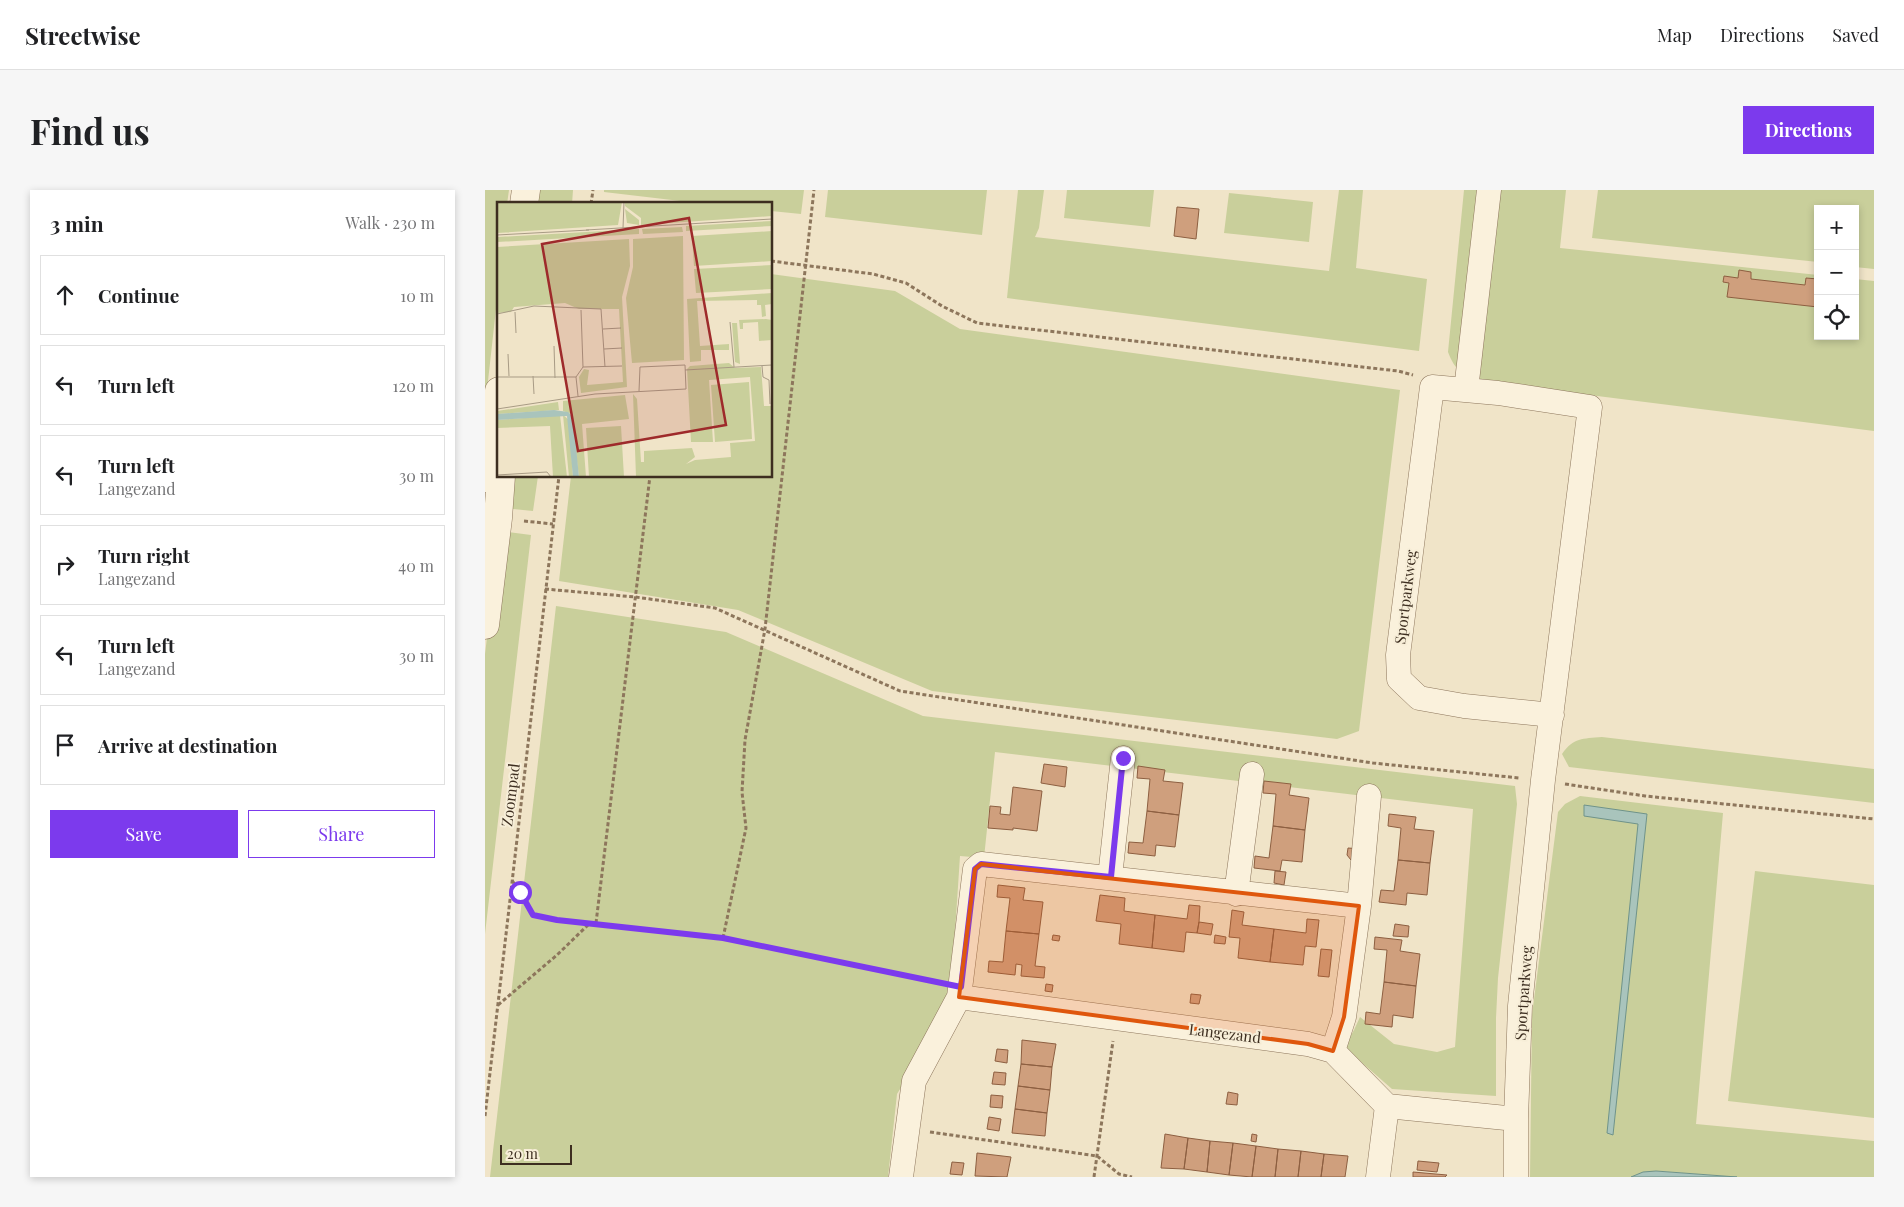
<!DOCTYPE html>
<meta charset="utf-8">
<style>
:root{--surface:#fff;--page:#f6f6f6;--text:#202124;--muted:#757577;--line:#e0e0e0;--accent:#7c3aed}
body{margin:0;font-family:"Playfair Display",serif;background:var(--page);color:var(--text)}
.controls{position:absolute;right:15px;top:15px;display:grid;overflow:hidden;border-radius:0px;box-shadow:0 2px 8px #0003}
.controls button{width:45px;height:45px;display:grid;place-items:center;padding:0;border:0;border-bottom:1px solid var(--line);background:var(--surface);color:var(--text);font:25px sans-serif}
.scale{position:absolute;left:15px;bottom:12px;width:72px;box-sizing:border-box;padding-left:5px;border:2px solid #3d2e20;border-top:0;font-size:14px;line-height:18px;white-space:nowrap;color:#3d2e20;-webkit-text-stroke:4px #f7eed8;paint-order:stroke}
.stop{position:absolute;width:15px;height:15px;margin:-11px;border:4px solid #7c3aed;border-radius:50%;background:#fff}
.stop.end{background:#7c3aed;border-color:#fff;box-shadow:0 1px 5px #0008}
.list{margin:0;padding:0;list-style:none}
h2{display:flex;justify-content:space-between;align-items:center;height:65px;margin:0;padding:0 20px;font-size:21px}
h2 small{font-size:16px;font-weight:400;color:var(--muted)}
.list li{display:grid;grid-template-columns:32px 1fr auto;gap:15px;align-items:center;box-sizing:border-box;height:80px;margin:0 10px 10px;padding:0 10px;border:1px solid var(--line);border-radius:0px}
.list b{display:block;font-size:19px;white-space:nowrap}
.list p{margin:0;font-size:16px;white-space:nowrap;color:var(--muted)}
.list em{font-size:16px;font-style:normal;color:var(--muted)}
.actions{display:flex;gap:10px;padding:15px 20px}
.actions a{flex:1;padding:11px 0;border:1px solid var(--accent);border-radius:0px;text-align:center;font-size:18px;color:var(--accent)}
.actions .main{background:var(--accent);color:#fff}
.icon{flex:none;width:28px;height:28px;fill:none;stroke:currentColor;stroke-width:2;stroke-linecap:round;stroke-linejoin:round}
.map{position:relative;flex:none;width:1389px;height:987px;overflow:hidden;border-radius:0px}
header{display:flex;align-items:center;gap:30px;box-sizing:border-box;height:70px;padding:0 25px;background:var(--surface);border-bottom:1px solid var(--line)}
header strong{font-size:24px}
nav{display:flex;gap:28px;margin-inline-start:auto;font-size:18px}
.intro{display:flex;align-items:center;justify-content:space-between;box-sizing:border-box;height:120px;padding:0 30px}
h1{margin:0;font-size:35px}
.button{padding:12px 22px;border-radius:0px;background:var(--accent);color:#fff;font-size:18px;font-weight:700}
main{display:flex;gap:30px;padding:0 30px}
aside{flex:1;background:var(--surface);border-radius:0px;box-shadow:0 2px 8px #0003}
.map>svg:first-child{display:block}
.green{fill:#c9cf9b}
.water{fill:#a9c4bc;stroke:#6f938a}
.building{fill:#cf9f7d;stroke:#8d5f41}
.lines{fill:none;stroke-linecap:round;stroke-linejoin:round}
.minor-casing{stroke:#8d765c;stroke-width:25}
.tertiary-casing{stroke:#8d765c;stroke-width:29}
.path{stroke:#8d765c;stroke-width:3;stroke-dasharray:4 2.5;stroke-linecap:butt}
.minor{stroke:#faf1dc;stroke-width:24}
.tertiary{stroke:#faf1dc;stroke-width:28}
.route{stroke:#7c3aed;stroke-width:6}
.marked{fill:#df570d;fill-opacity:0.2;stroke:#df570d;stroke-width:4;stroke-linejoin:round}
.labels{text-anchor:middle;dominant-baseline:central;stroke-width:4;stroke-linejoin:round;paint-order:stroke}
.street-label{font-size:15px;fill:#3d2e20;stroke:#f7eed8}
.inset-road{fill:none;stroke:#a89b85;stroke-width:1}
.view{fill:#9e2a2b;fill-opacity:0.15;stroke:#9e2a2b;stroke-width:2.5}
.inset-edge{fill:none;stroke:#3d2e20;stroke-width:2.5}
</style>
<header>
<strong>Streetwise</strong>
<nav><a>Map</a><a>Directions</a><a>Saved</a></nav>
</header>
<div class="intro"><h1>Find us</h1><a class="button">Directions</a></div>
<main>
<aside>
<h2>3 min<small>Walk · 230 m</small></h2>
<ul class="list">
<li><svg class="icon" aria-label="ahead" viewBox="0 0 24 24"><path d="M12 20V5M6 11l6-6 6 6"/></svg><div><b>Continue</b></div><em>10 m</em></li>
<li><svg class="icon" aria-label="left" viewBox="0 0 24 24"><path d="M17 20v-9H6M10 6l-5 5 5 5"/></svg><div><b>Turn left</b></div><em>120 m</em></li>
<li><svg class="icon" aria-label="left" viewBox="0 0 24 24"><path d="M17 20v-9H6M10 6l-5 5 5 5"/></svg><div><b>Turn left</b><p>Langezand</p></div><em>30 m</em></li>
<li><svg class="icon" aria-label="right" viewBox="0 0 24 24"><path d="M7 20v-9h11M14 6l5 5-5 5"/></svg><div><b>Turn right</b><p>Langezand</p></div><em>40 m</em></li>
<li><svg class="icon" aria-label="left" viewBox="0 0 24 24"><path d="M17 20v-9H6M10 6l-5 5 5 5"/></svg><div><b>Turn left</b><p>Langezand</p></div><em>30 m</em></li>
<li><svg class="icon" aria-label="arrive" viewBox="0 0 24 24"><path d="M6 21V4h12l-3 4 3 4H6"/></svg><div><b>Arrive at destination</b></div></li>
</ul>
<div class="actions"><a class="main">Save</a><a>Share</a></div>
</aside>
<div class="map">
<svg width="1389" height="987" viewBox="0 0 1389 987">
<rect width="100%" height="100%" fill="#f0e4c8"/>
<path class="green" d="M 0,0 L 24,0 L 22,14 L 14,14 L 14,92 L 0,218 Z
M 55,0 L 88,0 L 87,14 L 53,14 Z
M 119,0 L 319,0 L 316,24 L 286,21 L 286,14 L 221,14 L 119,2 Z
M 343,0 L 502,0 L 497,45 L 340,27 Z
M 533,0 L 559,0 L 554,38 L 550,47 L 844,81 L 854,0 L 878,0 L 871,78 L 942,89 L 934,161 L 522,108 Z
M 582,0 L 669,0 L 665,37 L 579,28 Z
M 979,0 L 1081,0 L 1075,58 L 1333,85 L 1333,146 L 1370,146 L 1370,89 L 1389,91 L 1389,241 L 994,191 C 976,184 970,180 963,162 Z
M 1113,0 L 1389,0 L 1389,79 L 1370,77 L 1370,19 L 1333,19 L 1333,72 L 1107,48 Z
M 744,3 L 828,12 L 824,52 L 739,43 Z
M 286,84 L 410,101 L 475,139 L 915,200 L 874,541 L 852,549 L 447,501 L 253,420 L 74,391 L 86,286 L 286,286 Z
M 21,286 L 53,286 L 48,321 L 18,318 Z
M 15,341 L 46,345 L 0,744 L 0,464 Z
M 71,416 L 241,442 L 438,526 L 1030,596 L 1032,614 L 1013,788 L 1011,828 L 1011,906 L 907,899 L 859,857 L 869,840 L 875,827 L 909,854 L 952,862 L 970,857 L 988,619 L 510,562 L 499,668 L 475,666 L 465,818 L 412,904 L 403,987 L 5,987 Z
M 1117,547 L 1389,579 L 1389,613 L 1084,577 L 1077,564 C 1089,547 1097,549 1117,547 Z
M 1095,606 L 1238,623 L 1211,934 L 1389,951 L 1389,987 L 1252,987 L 1171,981 L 1146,987 L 1045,987 L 1047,825 L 1073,622 L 1080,614 Z
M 1270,681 L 1389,695 L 1389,928 L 1243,911 Z"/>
<path class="water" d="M 1099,615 L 1162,624 L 1128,945 L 1122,943 L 1153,634 L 1099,626 Z
M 1171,981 L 1252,987 L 1146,987 L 1158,982 Z"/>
<path class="building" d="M 692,17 L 714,19 L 711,49 L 689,46 Z
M 1254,80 L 1266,82 L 1266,89 L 1320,95 L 1321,88 L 1333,89 L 1333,117 L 1242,107 L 1244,93 L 1238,92 L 1239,86 L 1253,88 Z
M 559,574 L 582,577 L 580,597 L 556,593 Z
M 653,576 L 680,580 L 678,591 L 698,593 L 694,625 L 662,621 L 665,589 L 652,588 Z
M 779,591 L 806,594 L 804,605 L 824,608 L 820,640 L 788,636 L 791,604 L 778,603 Z
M 528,597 L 557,601 L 552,641 L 528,638 L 528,640 L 503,638 L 505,616 L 516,617 L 515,624 L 525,625 Z
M 662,621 L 694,625 L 690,657 L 671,655 L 670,666 L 643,663 L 644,652 L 658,653 Z
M 904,624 L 931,627 L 929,639 L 949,641 L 945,673 L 913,670 L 916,638 L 903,636 Z
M 788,636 L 820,640 L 817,672 L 797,670 L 795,681 L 769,678 L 770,666 L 784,668 Z
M 863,658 L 876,659 L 866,670 L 862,665 Z
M 913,670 L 945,673 L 942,705 L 922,703 L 921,715 L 894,712 L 896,700 L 909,701 Z
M 790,681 L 801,682 L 799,695 L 789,693 Z
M 513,695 L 540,698 L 538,710 L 558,712 L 554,744 L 521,741 L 525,708 L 512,707 Z
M 615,705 L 640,708 L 639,721 L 670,725 L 667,758 L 634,754 L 636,734 L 611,731 Z
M 704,715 L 715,716 L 714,732 L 712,743 L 701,742 L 699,762 L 667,758 L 670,725 L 702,729 Z
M 747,720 L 759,722 L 757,735 L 789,739 L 785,772 L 753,768 L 755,748 L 744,747 Z
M 822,729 L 834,730 L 831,757 L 820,756 L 818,775 L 785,772 L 789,739 L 821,743 Z
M 714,732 L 728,734 L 726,745 L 712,743 Z
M 910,734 L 924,736 L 923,747 L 908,746 Z
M 521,741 L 554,744 L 550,776 L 560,777 L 559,788 L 536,786 L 537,775 L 531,774 L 530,785 L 503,782 L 504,771 L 518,772 Z
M 568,745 L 575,746 L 574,751 L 567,750 Z
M 730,745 L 741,747 L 740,754 L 729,753 Z
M 890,747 L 917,750 L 915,761 L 935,764 L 931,796 L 899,792 L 902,760 L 889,759 Z
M 836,759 L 847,760 L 844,787 L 833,786 Z
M 899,792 L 931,796 L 928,828 L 908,825 L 907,837 L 880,834 L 881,822 L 895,824 Z
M 561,794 L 568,795 L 567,802 L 560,801 Z
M 706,804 L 716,805 L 714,814 L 705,813 Z
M 537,850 L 571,854 L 567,877 L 536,874 Z
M 512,859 L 523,860 L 522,873 L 510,871 Z
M 536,874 L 567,877 L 565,900 L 533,896 Z
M 509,882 L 521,883 L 520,895 L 507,894 Z
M 533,896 L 565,900 L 562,923 L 530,919 Z
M 743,902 L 753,904 L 752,915 L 741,914 Z
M 506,905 L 518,906 L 517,918 L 505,917 Z
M 530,919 L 562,923 L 560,946 L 527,943 Z
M 504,927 L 516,929 L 514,941 L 502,939 Z
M 680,944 L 703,948 L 699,979 L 676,978 Z
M 767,944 L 772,945 L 771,952 L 766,951 Z
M 703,948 L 725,951 L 722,982 L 699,979 Z
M 725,951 L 748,953 L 744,985 L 722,982 Z
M 748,953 L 771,956 L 767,987 L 744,985 Z
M 771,956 L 793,959 L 790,987 L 767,987 Z
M 793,959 L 816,961 L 813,987 L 790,987 Z
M 816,961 L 839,964 L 836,987 L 813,987 Z
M 492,963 L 526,967 L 522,987 L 490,986 Z
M 839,964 L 863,966 L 860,987 L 836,987 Z
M 933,971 L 954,973 L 952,982 L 932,980 Z
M 467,972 L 479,973 L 477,985 L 465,984 Z
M 928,982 L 962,985 L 960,987 L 928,987 Z"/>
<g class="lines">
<g class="minor-casing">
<path id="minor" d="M 981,200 L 1004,0
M 884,606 L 874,716 L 859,827 L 848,861 L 902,916 L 1031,929
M 625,687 L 638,568
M 751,704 L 767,584
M 474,807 L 823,854 L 848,861
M 416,987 L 429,891 L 474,807 L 490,679 L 496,674 C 622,687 748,703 874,716
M 893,987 L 902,916
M 1031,987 L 1031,929 L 1035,816 L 1058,590 L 1105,217 L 1013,203 L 947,197 L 913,465 L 914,489 L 934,508 L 979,516 L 1067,525"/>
</g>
<g class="tertiary-casing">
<path id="tertiary" d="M 39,14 L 41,0
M 0,288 L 14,201
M 0,435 L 13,328 L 16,286"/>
</g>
<path class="path" d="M 106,14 L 108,0
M 286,71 L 388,84 L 421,93 L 457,116 L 492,133 L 913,181 L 928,185
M 39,331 L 68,334
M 60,399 L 150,407 L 230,418 L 415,501 L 888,573 L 1034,588
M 1080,594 L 1160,606 L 1389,629
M 27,690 L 48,725 L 72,730 L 238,748 L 453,792
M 111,733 L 165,286
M 238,748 L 261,638 L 257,602 L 260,550 L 280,439 L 329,0
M 13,815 L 72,765 L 105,733
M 0,926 L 74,286
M 445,942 L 612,966 L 634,984 L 647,987
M 609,987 L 628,851"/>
<use href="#minor" class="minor"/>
<use href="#tertiary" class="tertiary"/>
</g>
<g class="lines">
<path class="route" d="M 35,702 L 48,725 L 72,730 L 238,748 L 476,797 L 490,679 L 496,674 L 626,687 L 638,568"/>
</g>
<path class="marked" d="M 496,674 L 874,716 L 859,827 L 848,861 L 823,854 L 474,807 L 490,679 Z"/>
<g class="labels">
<g class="street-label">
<text transform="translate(920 407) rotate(-83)">Sportparkweg</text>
<text transform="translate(25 605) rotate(-83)">Zoompad</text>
<text transform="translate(1038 803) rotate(-86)">Sportparkweg</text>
<text transform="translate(740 843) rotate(7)">Langezand</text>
</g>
</g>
<g transform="translate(12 12)">
<rect width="275" height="275" fill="#f0e4c8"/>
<path d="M 0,0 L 125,0 L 121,23 L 0,31 ZM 128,0 L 275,0 L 275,14 L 144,23 L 144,16 L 128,4 ZM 128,7 L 142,18 L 142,23 L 130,21 ZM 275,19 L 275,24 L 189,29 L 189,24 ZM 185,25 L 186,30 L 146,32 L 145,27 ZM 142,27 L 142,32 L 0,40 L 0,35 ZM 275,29 L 275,59 L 197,64 L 195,34 ZM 186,34 L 187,158 L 135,161 L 129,96 L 136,65 L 136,37 ZM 132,37 L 133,64 L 125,95 L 130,185 L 84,191 L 82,175 L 87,167 L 92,168 L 90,183 L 126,180 L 122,107 L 82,107 L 68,101 L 17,105 L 14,110 L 0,111 L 0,45 ZM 275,63 L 275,87 L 199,91 L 197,67 ZM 275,91 L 275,102 L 268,103 L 269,114 L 265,115 L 264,103 L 260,103 L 260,98 L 200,99 L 203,144 L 232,142 L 232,148 L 204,148 L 204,159 L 193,160 L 190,97 ZM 269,117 L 275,118 L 275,138 L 262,139 L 261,120 L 246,121 L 246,127 L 243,127 L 242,118 ZM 235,121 L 240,121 L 243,162 L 238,160 ZM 232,161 L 238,166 L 264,165 L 267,204 L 275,204 L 275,275 L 139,275 L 136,192 L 140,197 L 144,260 L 147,260 L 147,249 L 195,246 L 198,255 L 189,262 L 198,258 L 234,255 L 233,241 L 258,239 L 253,175 L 212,178 L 216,240 L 194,240 L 190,167 L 193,164 ZM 252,180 L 255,237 L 218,240 L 214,183 ZM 128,193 L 132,217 L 85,222 L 89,275 L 82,275 L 74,212 L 66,209 L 66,199 ZM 61,200 L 62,208 L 0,212 L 0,209 ZM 63,213 L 70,275 L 56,275 L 53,224 L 0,226 L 0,218 ZM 66,213 L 72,218 L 76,275 L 72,275 ZM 124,224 L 127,275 L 92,275 L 89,226 Z" fill="#c9cf9b"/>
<path d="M 57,208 L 71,210 L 76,215 L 82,275 L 76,275 L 70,214 L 0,218 L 0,212 Z" fill="#a9c4bc"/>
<path class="inset-road" d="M 126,26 L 127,0M 89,28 L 275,17M 0,33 L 92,28M 84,108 L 86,165M 18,110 L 19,131M 0,112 L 37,104 L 104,107 L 108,165M 233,120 L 237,165M 106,127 L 124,126M 57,144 L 58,176M 107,147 L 125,146M 11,152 L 12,174M 265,164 L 266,175 L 272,178 L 273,202M 188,168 L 275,163M 36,174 L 37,192M 0,175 L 79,175M 81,194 L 79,175 L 86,165 L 125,164M 0,207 L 98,192 L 189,187 L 188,163 L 143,165 L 142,189M 0,273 L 50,270 L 54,275"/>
<path class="view" d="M 192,16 L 229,223 L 81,249 L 45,42 Z"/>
<rect width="275" height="275" class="inset-edge"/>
</g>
</svg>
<div class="controls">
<button>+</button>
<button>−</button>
<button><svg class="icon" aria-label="locate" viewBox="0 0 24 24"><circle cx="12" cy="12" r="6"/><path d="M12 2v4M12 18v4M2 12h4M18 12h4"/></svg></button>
</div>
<div class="scale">20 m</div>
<div class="stop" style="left:35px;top:702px"></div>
<div class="stop end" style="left:638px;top:568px"></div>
</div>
</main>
